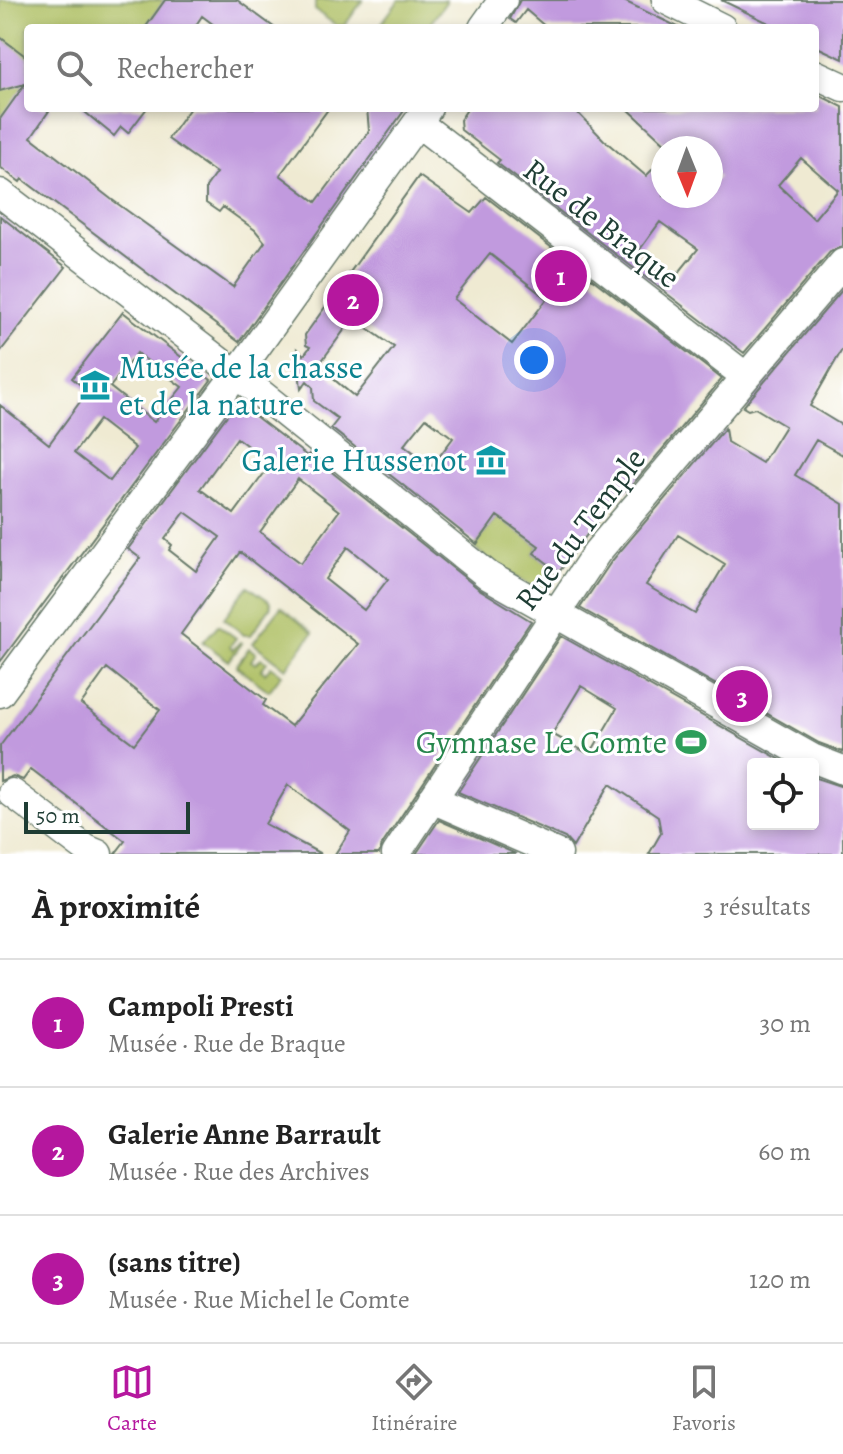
<!DOCTYPE html>
<html lang="fr">
<meta charset="utf-8">
<style>
:root{--surface:#fff;--page:#f6f6f6;--text:#222;--muted:#767676;--line:#e0e0e0;--accent:#b5179e}
body{margin:0;font-family:Alegreya,serif;background:var(--page);color:var(--text)}
.controls{position:absolute;right:24px;bottom:24px;display:grid;overflow:hidden;border-radius:8px;box-shadow:0 4px 12px #0003}
.controls button{width:72px;height:72px;display:grid;place-items:center;padding:0;border:0;border-bottom:2px solid var(--line);background:var(--surface);color:var(--text);font:40px sans-serif}
.compass{position:absolute;left:651px;top:136px;width:72px;height:72px;border-radius:50%;background:var(--surface);box-shadow:0 4px 12px #0003;rotate:179deg}
.scale{position:absolute;left:24px;bottom:20px;width:166px;box-sizing:border-box;padding-left:8px;border:4px solid #1f3d34;border-top:0;font-size:22px;line-height:28px;white-space:nowrap;color:#1f3d34;-webkit-text-stroke:6px #fff;paint-order:stroke}
.you{position:absolute;left:534px;top:360px;width:28px;height:28px;margin:-20px;border:6px solid #fff;border-radius:50%;background:#1a73e8;box-shadow:0 0 0 12px #1a73e833}
.badge{display:grid;place-items:center;width:52px;height:52px;border-radius:50%;background:var(--accent);color:#fff;font-size:26px;font-weight:700}
.pin{position:absolute;translate:-50% -50%;border:4px solid #fff;box-shadow:0 2px 8px #0006}
.list{margin:0;padding:0;list-style:none}
h2{display:flex;justify-content:space-between;align-items:center;height:104px;margin:0;padding:0 32px;font-size:34px}
h2 small{font-size:26px;font-weight:400;color:var(--muted)}
.list li{display:grid;grid-template-columns:52px 1fr auto;gap:24px;align-items:center;box-sizing:border-box;height:128px;padding:0 32px;border-top:2px solid var(--line)}
.list b{display:block;font-size:30px;white-space:nowrap}
.list p{margin:0;font-size:26px;white-space:nowrap;color:var(--muted)}
.list em{font-size:26px;font-style:normal;color:var(--muted)}
.icon{flex:none;width:44px;height:44px;fill:none;stroke:currentColor;stroke-width:2;stroke-linecap:round;stroke-linejoin:round}
.map{position:relative;flex:none;width:843px;height:854px;overflow:hidden}
.search{position:absolute;background:var(--surface);box-shadow:0 4px 12px #0003;left:24px;right:24px;top:24px;height:88px;display:flex;align-items:center;gap:20px;box-sizing:border-box;padding:0 28px;border-radius:8px;color:var(--muted);font-size:30px}
.sheet{height:488px;background:var(--surface)}
nav{display:flex;justify-content:space-around;align-items:center;box-sizing:border-box;height:112px;border-top:2px solid var(--line);background:var(--surface);font-size:22px;color:var(--muted)}
nav a{display:grid;justify-items:center;gap:4px}
nav .on{color:var(--accent)}
.map>svg:first-child{display:block}
.green{fill:#aebf63;stroke:#667e4c;stroke-width:2}
.building{fill:#c19ade;fill-rule:evenodd}
.lines{fill:none;stroke-linecap:round;stroke-linejoin:round}
.minor-casing{stroke:#687a6b;stroke-width:31}
.minor{stroke:#fff;stroke-width:28}
.labels{text-anchor:middle;dominant-baseline:central;stroke-width:6;stroke-linejoin:round;paint-order:stroke}
.street-label{font-size:32px;fill:#1f3d34;stroke:#fff}
.culture-label{font-size:32px;fill:#0d838f;stroke:#fff;text-anchor:start}
.leisure-label{font-size:32px;fill:#27864d;stroke:#fff;text-anchor:end}
</style>
<div class="map">
<svg width="843" height="854" viewBox="0 0 843 854">
<rect width="100%" height="100%" fill="#fff"/>
<filter id="ink" filterUnits="userSpaceOnUse"><feTurbulence type="fractalNoise" baseFrequency=".0125" numOctaves="2"/><feDisplacementMap in="SourceGraphic" scale="16" xChannelSelector="R" yChannelSelector="G"/><feConvolveMatrix kernelMatrix="1 2 1 2 8 2 1 2 1" color-interpolation-filters="sRGB"/></filter>
<filter id="wash" filterUnits="userSpaceOnUse"><feTurbulence type="fractalNoise" baseFrequency=".006" numOctaves="4" result="noise"/><feDisplacementMap in="SourceGraphic" scale="32" xChannelSelector="R" yChannelSelector="G"/><feGaussianBlur stdDeviation="1.8" result="paint"/><feColorMatrix in="noise" values="0 0 0 0 0 0 0 0 0 0 0 0 0 0 0 0 0 1.4 0 .05"/><feComposite in="paint" operator="in"/></filter>
<g filter="url(#wash)">
<rect width="100%" height="100%" fill="#efead2"/>
<path class="green" d="M 0,0 L 165,0 L 145,28 L 28,28 L 28,88 L 0,119 L 0,91 L 15,48 L 0,37 Z
M 315,0 L 363,0 L 345,25 L 337,26 L 315,10 Z
M 399,0 L 446,0 L 446,2 L 427,28 L 378,28 Z
M 497,516 L 539,546 L 534,553 L 559,572 L 543,593 L 496,565 L 474,548 Z
M 248,586 L 269,601 L 271,606 L 251,635 L 244,635 L 224,618 Z
M 281,607 L 313,633 L 286,668 L 253,643 Z
M 218,625 L 236,638 L 230,646 L 233,650 L 240,642 L 242,643 L 229,661 L 203,642 Z
M 249,648 L 256,653 L 251,661 L 256,664 L 261,658 L 267,662 L 261,670 L 265,673 L 271,666 L 282,674 L 269,691 L 236,666 Z"/>
<g id="blocks">
<path class="building" d="M 165,0 L 237,0 L 275,28 L 218,28 L 202,16 L 194,28 L 145,28 Z
M 520,0 L 622,0 L 680,28 L 547,28 L 526,10 L 516,23 L 510,19 Z
M 721,0 L 843,0 L 843,59 L 815,46 L 815,28 L 779,28 Z
M 0,37 L 28,58 L 28,108 L 51,108 L 31,137 L 111,199 L 233,287 L 265,242 L 255,230 L 223,207 L 219,212 L 206,203 L 206,187 L 216,173 L 168,139 L 190,108 L 329,108 L 280,175 L 316,202 L 369,131 L 367,108 L 406,108 L 239,342 L 22,179 L 20,182 L 0,167 L 0,119 L 25,84 L 0,91 Z
M 815,93 L 843,107 L 843,246 L 830,252 L 744,353 L 497,163 L 500,160 L 461,130 L 460,120 L 468,108 L 573,108 L 604,140 L 646,176 L 663,159 L 663,196 L 684,196 L 693,205 L 701,196 L 711,196 L 711,186 L 719,177 L 711,169 L 711,148 L 670,148 L 627,108 L 815,108 ZM 801,158 L 838,190 L 814,219 L 778,185 ZM 660,222 L 698,249 L 672,281 L 633,259 Z
M 80,108 L 147,108 L 128,133 L 121,127 L 114,136 Z
M 419,176 L 472,213 L 486,197 L 722,379 L 627,491 L 622,488 L 559,572 L 534,553 L 539,546 L 497,516 L 477,544 L 331,428 L 338,419 L 314,401 L 313,387 L 307,381 L 301,389 L 297,349 L 304,355 L 310,347 L 306,345 L 305,335 ZM 490,254 L 547,299 L 512,344 L 454,299 ZM 353,318 L 394,347 L 355,397 L 318,366 ZM 426,418 L 453,438 L 432,466 L 404,445 Z
M 0,216 L 66,267 L 0,352 Z
M 843,289 L 843,348 L 810,406 L 843,426 L 843,455 L 816,440 L 795,475 L 843,504 L 843,752 L 819,743 L 580,608 L 611,562 L 725,428 L 727,442 L 762,463 L 785,426 L 755,408 L 748,410 L 743,407 ZM 678,535 L 725,564 L 695,614 L 646,585 Z
M 123,312 L 211,380 L 0,662 L 0,405 L 49,444 L 88,391 L 72,378 ZM 137,353 L 182,387 L 154,422 L 110,387 ZM 99,420 L 135,448 L 110,481 L 74,453 Z
M 237,402 L 307,456 L 309,454 L 479,589 L 531,621 L 382,845 L 379,854 L 335,854 L 350,831 L 288,785 L 265,824 L 321,854 L 115,854 L 125,841 L 31,769 L 23,780 L 13,776 L 0,781 L 0,746 L 140,558 L 128,549 ZM 237,438 L 271,464 L 234,514 L 200,489 ZM 298,479 L 339,511 L 301,563 L 260,532 ZM 185,512 L 220,537 L 196,571 L 169,550 L 172,545 L 165,539 ZM 348,547 L 388,579 L 364,610 L 325,579 ZM 240,552 L 358,644 L 291,726 L 263,705 L 266,700 L 181,634 ZM 107,668 L 160,710 L 134,744 L 81,704 Z
M 561,636 L 788,764 L 753,764 L 753,824 L 813,824 L 813,777 L 843,787 L 843,854 L 649,854 L 661,833 L 658,816 L 610,784 L 573,847 L 565,838 L 458,792 ZM 581,686 L 617,708 L 593,749 L 591,748 L 587,753 L 552,734 Z
M 439,820 L 516,854 L 416,854 Z"/>
</g>
</g>
<g filter="url(#ink)">
<use href="#blocks" fill-opacity="0" stroke="#687a6b" stroke-width="2"/>
<g class="lines">
<g class="minor-casing">
<path id="minor" d="M 666,0 L 722,28
M 483,28 L 503,0
M 815,74 L 843,87
M 418,123 L 745,376
M 0,193 L 236,374 L 489,576 L 812,758 L 843,770
M 0,693 L 252,353 L 428,108
M 12,793 L 86,849 L 98,854
M 432,799 L 558,854
M 396,854 L 597,552 L 843,263"/>
</g>
<use href="#minor" class="minor"/>
</g>
</g>
<defs>
<g id="museum-bare" transform="scale(2.4)"><path d="M0-6L6-3V-2H-6V-3ZM-5-1h2V3h-2ZM-1-1h2V3h-2ZM3-1h2V3H3ZM-6 4H6V6H-6Z" fill="#0f9aa8" stroke="#fff" stroke-width="2.5" paint-order="stroke"/></g>
<g id="stadium-bare" transform="scale(2.4)"><path d="M0-5a6.5 5 0 1 0 0 10a6.5 5 0 1 0 0-10ZM-3.5-1.8h7v3.6h-7Z" fill="#2e9e5b" stroke="#fff" stroke-width="2.5" paint-order="stroke"/></g>
</defs>
<g fill-rule="evenodd">
<use href="#museum-bare" x="95" y="385"/>
<use href="#museum-bare" x="491" y="460"/>
<use href="#stadium-bare" x="691" y="742"/>
</g>
<g class="labels">
<g class="street-label">
<text transform="translate(602 223) rotate(38)">Rue de Braque</text>
<text transform="translate(580 529) rotate(-53)">Rue du Temple</text>
</g>
<g class="culture-label">
<text x="119" y="367">Musée de la chasse<tspan x="119" dy="37">et de la nature</tspan></text>
<text x="467" y="460" text-anchor="end">Galerie Hussenot</text>
</g>
<g class="leisure-label">
<text x="667" y="742">Gymnase Le Comte</text>
</g>
</g>
</svg>
<div class="controls">
<button><svg class="icon" aria-label="locate" viewBox="0 0 24 24"><circle cx="12" cy="12" r="6"/><path d="M12 2v4M12 18v4M2 12h4M18 12h4"/></svg></button>
</div>
<svg class="compass" viewBox="-18 -18 36 36"><path d="M0-13l5 13h-10z" fill="#e53935"/><path d="M0 13l5-13h-10z" fill="#767676"/></svg>
<div class="scale">50 m</div>
<div class="you"></div>
<div class="pin badge" style="left:561px;top:276px">1</div>
<div class="pin badge" style="left:353px;top:300px">2</div>
<div class="pin badge" style="left:742px;top:696px">3</div>
<div class="search"><svg class="icon" aria-label="search" viewBox="0 0 24 24"><circle cx="10" cy="10" r="6"/><path d="M15 15l6 6"/></svg>Rechercher</div>
</div>
<section class="sheet">
<h2>À proximité<small>3 résultats</small></h2>
<ul class="list">
<li><span class="badge">1</span><div><b>Campoli Presti</b><p>Musée · Rue de Braque</p></div><em>30 m</em></li>
<li><span class="badge">2</span><div><b>Galerie Anne Barrault</b><p>Musée · Rue des Archives</p></div><em>60 m</em></li>
<li><span class="badge">3</span><div><b>(sans titre)</b><p>Musée · Rue Michel le Comte</p></div><em>120 m</em></li>
</ul>
</section>
<nav>
<a class="on"><svg class="icon" aria-label="map" viewBox="0 0 24 24"><path d="M3 6l6-2 6 2 6-2v14l-6 2-6-2-6 2zM9 4v14M15 6v14"/></svg>Carte</a>
<a><svg class="icon" aria-label="directions" viewBox="0 0 24 24"><path d="M12 3l9 9-9 9-9-9zM9 14v-3h6M13 9l2 2-2 2"/></svg>Itinéraire</a>
<a><svg class="icon" aria-label="saved" viewBox="0 0 24 24"><path d="M7 4h10v16l-5-4-5 4z"/></svg>Favoris</a>
</nav>
